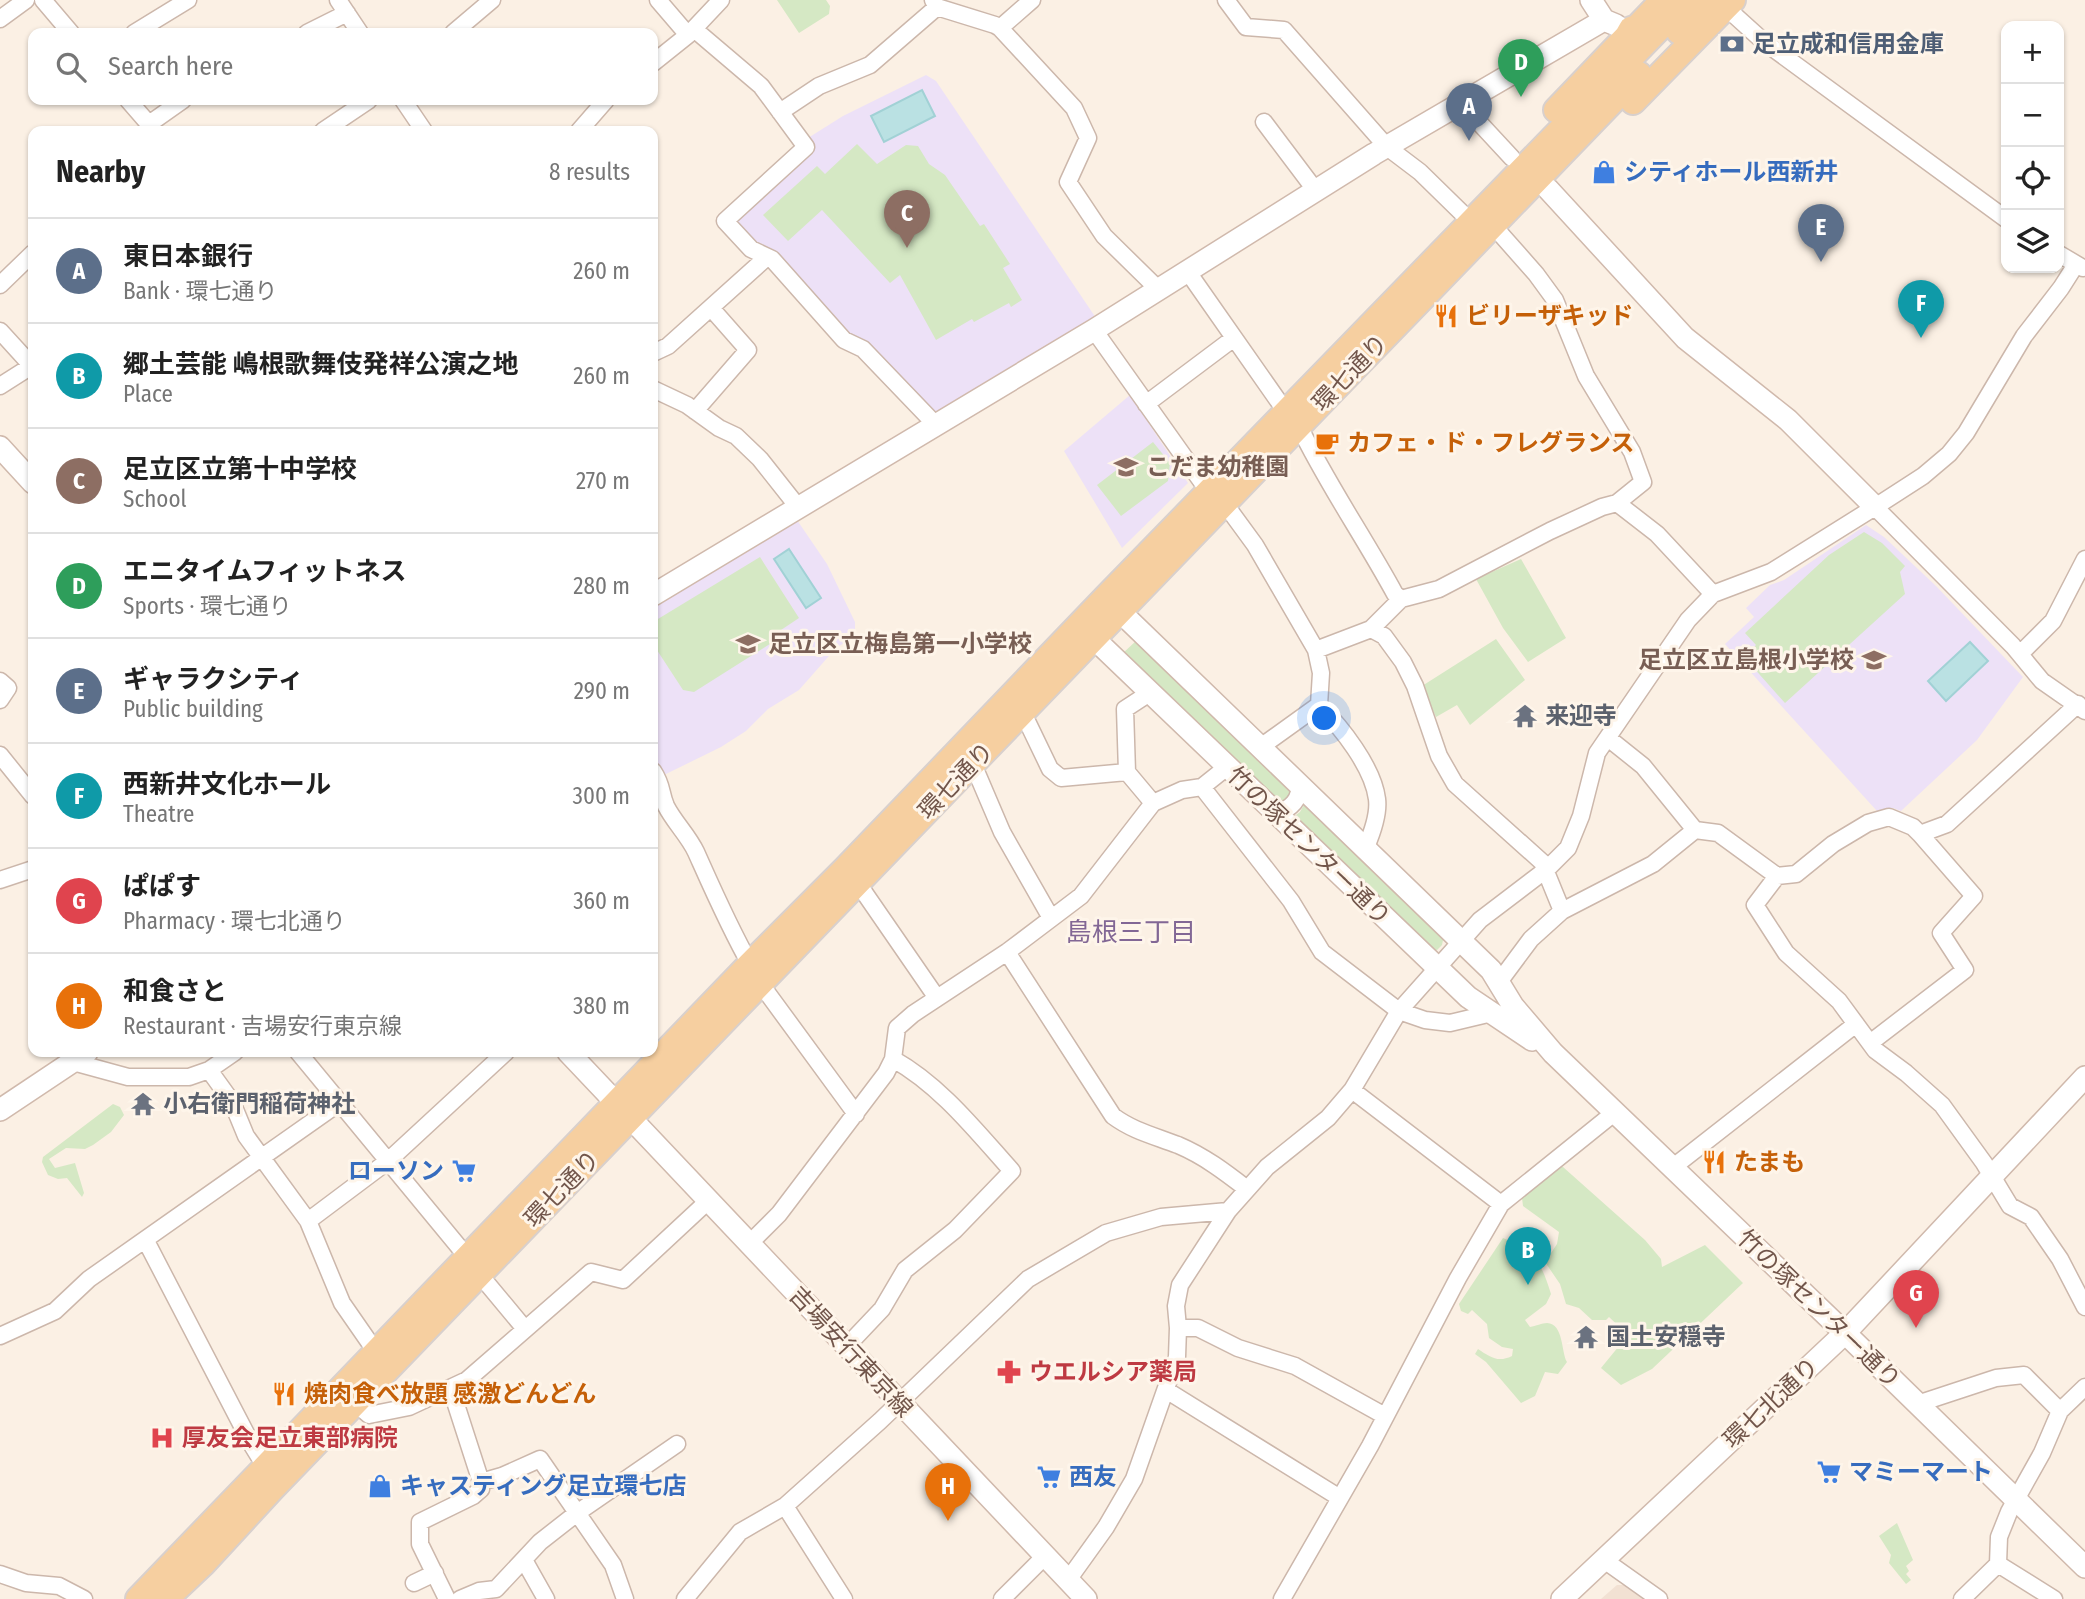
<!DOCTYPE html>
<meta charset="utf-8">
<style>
:root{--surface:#fff;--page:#f2f2f2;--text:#222;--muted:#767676;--line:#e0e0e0;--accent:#df6350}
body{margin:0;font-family:"Fira Sans Condensed","Noto Sans JP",sans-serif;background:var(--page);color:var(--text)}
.controls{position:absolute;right:21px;top:21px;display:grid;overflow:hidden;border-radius:14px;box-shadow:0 2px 5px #0004}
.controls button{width:63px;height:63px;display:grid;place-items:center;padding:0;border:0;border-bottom:2px solid var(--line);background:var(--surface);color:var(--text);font:35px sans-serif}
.you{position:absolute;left:1325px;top:719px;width:24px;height:24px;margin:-18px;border:5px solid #fff;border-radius:50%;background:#1a73e8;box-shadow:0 0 0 10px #1a73e833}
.badge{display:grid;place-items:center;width:46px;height:46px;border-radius:50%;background:var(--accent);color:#fff;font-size:23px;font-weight:700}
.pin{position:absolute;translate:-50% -58px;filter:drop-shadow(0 2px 4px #0008)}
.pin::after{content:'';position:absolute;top:37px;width:24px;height:21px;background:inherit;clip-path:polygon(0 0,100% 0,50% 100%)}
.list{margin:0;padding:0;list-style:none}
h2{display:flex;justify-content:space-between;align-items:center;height:91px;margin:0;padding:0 28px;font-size:30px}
h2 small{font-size:23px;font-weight:400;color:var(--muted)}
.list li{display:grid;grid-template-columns:46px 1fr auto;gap:21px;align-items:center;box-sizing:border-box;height:105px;padding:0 28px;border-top:2px solid var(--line)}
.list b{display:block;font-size:26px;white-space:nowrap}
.list p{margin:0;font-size:23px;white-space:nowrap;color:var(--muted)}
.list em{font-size:23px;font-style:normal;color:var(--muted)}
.icon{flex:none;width:38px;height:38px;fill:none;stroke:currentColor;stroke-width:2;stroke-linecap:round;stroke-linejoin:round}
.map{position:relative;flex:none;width:2085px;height:1599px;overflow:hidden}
.search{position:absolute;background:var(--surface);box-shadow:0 2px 5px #0004;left:28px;top:28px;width:630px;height:77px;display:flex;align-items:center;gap:18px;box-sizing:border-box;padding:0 24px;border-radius:14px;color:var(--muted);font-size:26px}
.panel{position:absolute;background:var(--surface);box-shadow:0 2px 5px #0004;left:28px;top:126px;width:630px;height:931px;border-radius:14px}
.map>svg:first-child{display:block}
.residential{fill:#f2e1d3}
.education{fill:#ede1f7}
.green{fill:#d5e8c4}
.water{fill:#bae1e3;stroke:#a1d1d5;stroke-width:2}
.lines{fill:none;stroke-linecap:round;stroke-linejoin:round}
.street-casing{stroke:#ccb7ab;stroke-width:19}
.secondary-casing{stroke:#d0b9ac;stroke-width:24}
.primary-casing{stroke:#d8d0cd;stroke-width:28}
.street{stroke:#fff;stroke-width:16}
.secondary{stroke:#fff;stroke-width:21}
.primary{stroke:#f6cfa0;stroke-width:24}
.labels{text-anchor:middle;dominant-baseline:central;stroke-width:6;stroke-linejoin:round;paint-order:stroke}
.service-label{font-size:24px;font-weight:bold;fill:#4e5e75;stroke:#fef5ea;text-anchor:start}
.shop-label{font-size:24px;font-weight:bold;fill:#366cbe;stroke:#fef5ea;text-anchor:start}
.food-label{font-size:24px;font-weight:bold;fill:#c56008;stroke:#fef5ea;text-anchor:start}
.street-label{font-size:24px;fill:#72564b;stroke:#fef5ea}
.education-label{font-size:24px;font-weight:bold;fill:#785e54;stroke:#fef5ea;text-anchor:start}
.worship-label{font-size:24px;font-weight:bold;fill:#5b616d;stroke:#fef5ea;text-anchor:start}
.health-label{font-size:24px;font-weight:bold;fill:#be3a42;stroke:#fef5ea;text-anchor:start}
.neighbourhood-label{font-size:26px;fill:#826795;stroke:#fef5ea}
</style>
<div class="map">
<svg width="2085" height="1599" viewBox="0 0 2085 1599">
<rect width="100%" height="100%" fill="#fbf0e4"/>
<path class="residential" d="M 1617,1585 L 1626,1585 L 1645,1599 L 1601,1599 Z"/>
<path class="education" d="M 926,75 L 936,81 L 1096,318 L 934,413 L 847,335 L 755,243 L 737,221 L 813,146 L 808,138 L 843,116 Z
M 1130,395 L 1188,483 L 1122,548 L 1064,451 Z
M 797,520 L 827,564 L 855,622 L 855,631 L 849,640 L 836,648 L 799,690 L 768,709 L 746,731 L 721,747 L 664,775 L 653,765 L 653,608 Z
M 1866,525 L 1884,537 L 1936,586 L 2023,677 L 1977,740 L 1901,811 L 1893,808 L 1877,811 L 1725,644 L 1754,617 L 1746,608 L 1770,585 L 1784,580 Z"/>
<path class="green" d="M 777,0 L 826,0 L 830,6 L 829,14 L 799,33 Z
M 857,144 L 877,164 L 906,145 L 918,146 L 929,164 L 945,175 L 980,226 L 984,224 L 1010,264 L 1003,268 L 1022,300 L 1011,307 L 1009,303 L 974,322 L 972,319 L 936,340 L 900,275 L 890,283 L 822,210 L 788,241 L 763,215 L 817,166 L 825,174 Z
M 1153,442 L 1170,463 L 1168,481 L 1121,516 L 1097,485 Z
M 1864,532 L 1882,543 L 1905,566 L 1900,572 L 1905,594 L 1785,703 L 1744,657 L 1756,645 L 1745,633 L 1829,555 Z
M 760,557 L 799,618 L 781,630 L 784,635 L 694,692 L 683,690 L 653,644 L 653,622 Z
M 1521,559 L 1566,638 L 1528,662 L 1503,628 L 1476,579 Z
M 1496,639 L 1525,680 L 1470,725 L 1457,705 L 1436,717 L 1422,686 Z
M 1137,640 L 1290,787 L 1291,795 L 1285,803 L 1274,806 L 1122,654 Z
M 1306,801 L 1444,935 L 1442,945 L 1437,950 L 1423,949 L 1292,818 L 1300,812 Z
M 113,1104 L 120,1107 L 124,1115 L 111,1132 L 93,1145 L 85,1149 L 66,1148 L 49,1159 L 55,1168 L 75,1163 L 84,1193 L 82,1197 L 67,1178 L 58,1179 L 48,1175 L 42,1162 L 43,1157 Z
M 1557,1166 L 1563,1167 L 1645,1240 L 1661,1259 L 1662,1267 L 1705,1245 L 1743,1283 L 1652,1369 L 1621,1385 L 1601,1368 L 1628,1335 L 1609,1317 L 1606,1320 L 1592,1320 L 1579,1308 L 1566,1304 L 1560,1284 L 1545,1262 L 1557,1244 L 1559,1232 L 1523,1206 L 1522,1198 Z
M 1503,1238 C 1535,1251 1541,1262 1551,1294 L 1546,1304 L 1525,1320 L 1530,1327 C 1536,1326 1542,1323 1547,1323 C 1564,1324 1561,1352 1567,1362 L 1558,1374 L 1545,1372 L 1535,1396 L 1521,1403 L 1486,1362 L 1475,1354 L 1478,1349 C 1490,1357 1498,1363 1512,1356 L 1513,1349 L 1502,1347 L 1489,1338 L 1487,1324 L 1472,1310 L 1468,1314 L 1461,1311 L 1459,1304 Z
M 1897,1523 L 1913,1560 L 1906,1566 L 1909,1571 L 1906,1574 L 1911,1580 L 1906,1584 L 1889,1563 L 1891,1555 L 1879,1536 Z"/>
<path class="water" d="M 922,90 L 935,116 L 884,142 L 871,116 Z
M 789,549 L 821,598 L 806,608 L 774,559 Z
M 1970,642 L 1988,661 L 1946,701 L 1928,681 Z"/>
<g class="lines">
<g class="street-casing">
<path id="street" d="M 43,0 L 71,33
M 338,0 L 360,33
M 658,0 L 688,35
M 933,0 L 937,7 L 995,25 L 1000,28 L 1032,0
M 1226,0 L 1246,27 L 1284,30 L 1387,147 L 1420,172 L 1465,216
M 1721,3 L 1763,41 L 2006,219
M 0,19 L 26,0
M 1000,28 L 1074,108 L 1088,138 L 1068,182 L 1104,236 L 1159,290
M 694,29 L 761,86 L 806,147 L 725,221 L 751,249 L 772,259 L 844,340 L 863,349 L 935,424
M 134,33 L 188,0
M 307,33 L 347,13
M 453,33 L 492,0
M 653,63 L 688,35 L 721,0
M 128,100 L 154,130
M 403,100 L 424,131
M 1461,103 L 1512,158
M 780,112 L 819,86 L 870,65 L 937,7
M 1264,122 L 1316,191
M 149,124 L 183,100
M 323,131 L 369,100
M 579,131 L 606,100
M 2059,254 L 2083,268
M 1188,272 L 1286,412
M 0,285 L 33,253
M 1094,330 L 1209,492
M 0,331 L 32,366
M 653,353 L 668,346 L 767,257
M 0,386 L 33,365
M 653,389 L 687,405 L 719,428 L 736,436 L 760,459 L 798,507
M 1146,404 L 1234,338
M 695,411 L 748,350 L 711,308
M 1299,426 C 1327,484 1364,537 1395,594 L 1401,599
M 1617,503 L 1657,534 L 1713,594
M 1225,504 L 1255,545 L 1316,650 L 1321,673 L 1319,705 L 1262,746
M 1875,507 L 2013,646 L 2042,681 L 2085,711
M 1371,629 L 1384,636 L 1403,662 L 1415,686 L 1439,756 L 1455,784 L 1542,862 L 1562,911
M 1316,650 L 1371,629 L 1401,599 L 1439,589 L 1550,531 L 1602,507 L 1617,503 L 1643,482 L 1632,452 L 1586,376 L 1555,300 L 1536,274 L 1498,231
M 2020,654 L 2053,621 L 2085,559
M 0,681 L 8,688 L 0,700
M 1319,705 C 1341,727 1373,767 1377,799 C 1379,814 1372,833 1366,847
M 1023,713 L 1050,769 L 1061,778 L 1127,772 L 1153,803
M 1608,738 L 1643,766 L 1695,830 L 1718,833 L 1777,876 L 1755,905 L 1786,953 L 1839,1001 L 1875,1050 L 1906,1073 L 1942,1105 L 1984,1163 L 2010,1206 L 2031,1217 L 2060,1259 L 2085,1307
M 0,755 L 33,796
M 973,764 L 1002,832 L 1051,918
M 653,771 C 663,786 660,792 666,806 C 674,822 688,835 696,852 C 713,890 729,927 750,964
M 1127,772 L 1125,709 L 1151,692
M 1202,787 L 1291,901 L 1322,952 L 1399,1011 L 1425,1020 L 1450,1023 L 1492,1013
M 1276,814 C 1292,808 1300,800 1300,783
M 1920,834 L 1947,824 L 2078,704
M 1777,876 L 1796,874 L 1833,844 L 1868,823 L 1889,817 L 1913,827 L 1920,834 L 1974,896 L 1941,933 L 1965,970 L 1870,1043
M 0,880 L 33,869
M 857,882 L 937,998
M 1007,952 L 1113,1116 C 1133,1131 1155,1136 1178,1145 C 1204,1156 1225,1172 1247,1189
M 1499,982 L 1531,939 L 1562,911 L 1653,864 L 1695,830
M 760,983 L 856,1114
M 298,1052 L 468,1258
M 73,1062 L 128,1077 L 189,1077 L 209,1070 L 235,1052
M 209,1070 L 232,1102 L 246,1136 L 308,1221 L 342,1303 L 376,1352
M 1352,1090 L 1501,1204
M 1672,1168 L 1856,1024
M 308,1221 L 388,1161 L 506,1052
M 146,1241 L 252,1445 L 266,1468
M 749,1244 L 779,1214 L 886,1073 L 893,1059 L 897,1028 L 913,1014 L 1007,952 L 1081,896 L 1153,803 L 1182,790 L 1202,787 L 1227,767
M 480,1275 L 525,1329
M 1178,1328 L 1198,1328 L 1238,1348 L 1295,1366 L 1385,1416
M 0,1336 L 55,1311 L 89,1279 L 339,1103
M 846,1347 L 882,1309 L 905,1270 L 955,1230 L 1012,1171 C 976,1131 941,1086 893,1059
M 451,1389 L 481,1482 L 502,1476 L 540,1459 L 613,1565 L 625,1599
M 1166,1390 L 1340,1498
M 356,1404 L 369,1415 L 409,1407 L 467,1380 L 591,1272 L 623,1280 L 708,1201
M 1917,1404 L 1996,1378 L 2024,1375 L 2060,1411
M 785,1506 L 844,1599
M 524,1560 L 546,1599
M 1604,1560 L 1659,1599
M 1998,1564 L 2054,1599
M 0,1574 L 26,1583 L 59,1586 L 84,1599
M 1068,1580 L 1106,1527 L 1134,1479 L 1177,1357 L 1178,1328 L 1176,1306 L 1180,1285 L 1228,1211 L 1267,1167 L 1328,1118 L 1352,1090 L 1399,1011 L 1480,920 L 1547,869 L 1568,848 L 1581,816 L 1597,753 L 1688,620 L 1713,594 L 1771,572 L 1875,507 L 1923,476 L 1949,454 L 1966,433 L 2024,336 L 2061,288 L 2075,266
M 414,1583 L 435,1573
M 447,1599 L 420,1544 L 420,1522 L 473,1496 L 481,1489 L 481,1482
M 460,1599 L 479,1591 L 496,1589 L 540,1542 L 577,1513 L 677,1444
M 685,1599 L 740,1532 L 785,1506 L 880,1421 L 1028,1279 L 1106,1233 L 1161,1217 L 1228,1211
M 1002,1599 L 1045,1556
M 1282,1599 L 1370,1446 L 1458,1278 L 1501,1204 L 1614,1113
M 1962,1599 L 1998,1564 L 1999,1537 L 2009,1512 L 2042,1453 L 2060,1411 L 2085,1387"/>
</g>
<g class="secondary-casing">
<path id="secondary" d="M 1591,0 L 1604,20 L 1616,25
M 1548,189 L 1685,338 L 1788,420 L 1875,507
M 0,447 L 33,483
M 653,595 L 1094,330 L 1374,154 L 1604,20
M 1108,600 L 1491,970 L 1513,1006 L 1553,1053 L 1845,1333 L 2085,1567
M 1082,627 L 1468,997 L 1532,1040
M 568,1052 L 1086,1599
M 0,1110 L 87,1052
M 1562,1599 L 1845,1333 L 2085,1077"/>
</g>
<g class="primary-casing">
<path id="primary" d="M 1679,32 L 1710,0
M 1633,102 L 1733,0
M 1556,110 L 1627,36 L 1631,29 L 1637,27 L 1663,0
M 138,1599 L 750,964 L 846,868 L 1106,597 L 1687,0
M 166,1599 L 204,1563 L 273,1488 L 1639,74"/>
</g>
<use href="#street" class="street"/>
<use href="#secondary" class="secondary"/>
<use href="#primary" class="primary"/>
</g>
<defs>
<g id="bank-bare" transform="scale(1.89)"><path d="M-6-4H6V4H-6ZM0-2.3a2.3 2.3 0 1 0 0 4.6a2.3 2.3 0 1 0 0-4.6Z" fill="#5c6f8a" stroke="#fef5ea" stroke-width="2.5" paint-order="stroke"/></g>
<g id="shop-bare" transform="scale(1.89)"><path d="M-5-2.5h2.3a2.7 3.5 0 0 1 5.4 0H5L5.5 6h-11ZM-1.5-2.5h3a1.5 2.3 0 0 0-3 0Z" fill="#3f7fe0" stroke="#fef5ea" stroke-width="2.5" paint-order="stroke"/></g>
<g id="restaurant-bare" transform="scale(1.89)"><path d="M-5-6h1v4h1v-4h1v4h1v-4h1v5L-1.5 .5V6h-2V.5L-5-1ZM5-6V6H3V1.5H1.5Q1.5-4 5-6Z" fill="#e8710a" stroke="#fef5ea" stroke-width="2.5" paint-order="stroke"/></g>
<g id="cafe-bare" transform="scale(1.89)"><path d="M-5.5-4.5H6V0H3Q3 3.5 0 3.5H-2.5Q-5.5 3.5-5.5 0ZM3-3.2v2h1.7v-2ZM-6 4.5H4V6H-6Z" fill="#e8710a" stroke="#fef5ea" stroke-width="2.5" paint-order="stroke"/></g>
<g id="school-bare" transform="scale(1.89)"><path d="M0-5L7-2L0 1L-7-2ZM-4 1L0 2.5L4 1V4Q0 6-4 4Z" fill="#8d6e63" stroke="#fef5ea" stroke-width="2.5" paint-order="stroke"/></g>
<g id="temple-bare" transform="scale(1.89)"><path d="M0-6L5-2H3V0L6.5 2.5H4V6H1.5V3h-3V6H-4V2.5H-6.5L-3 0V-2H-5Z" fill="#6b7280" stroke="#fef5ea" stroke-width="2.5" paint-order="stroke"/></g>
<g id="supermarket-bare" transform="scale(1.89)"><path d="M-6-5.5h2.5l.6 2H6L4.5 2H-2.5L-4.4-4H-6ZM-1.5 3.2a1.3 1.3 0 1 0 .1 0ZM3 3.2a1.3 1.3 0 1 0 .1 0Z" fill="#3f7fe0" stroke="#fef5ea" stroke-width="2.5" paint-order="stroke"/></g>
<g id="pharmacy-bare" transform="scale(1.89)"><path d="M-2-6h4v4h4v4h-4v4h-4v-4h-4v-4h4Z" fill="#e0444e" stroke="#fef5ea" stroke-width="2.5" paint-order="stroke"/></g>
<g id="hospital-bare" transform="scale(1.89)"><path d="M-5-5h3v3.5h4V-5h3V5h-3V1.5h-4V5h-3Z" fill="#e0444e" stroke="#fef5ea" stroke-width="2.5" paint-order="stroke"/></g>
</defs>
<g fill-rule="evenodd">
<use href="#bank-bare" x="1732" y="44"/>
<use href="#shop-bare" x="1604" y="172"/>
<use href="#restaurant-bare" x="1446" y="316"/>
<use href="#cafe-bare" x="1327" y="443"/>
<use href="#school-bare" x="1126" y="467"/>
<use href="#school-bare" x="748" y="644"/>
<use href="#school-bare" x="1874" y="660"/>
<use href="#temple-bare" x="1525" y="716"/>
<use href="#temple-bare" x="143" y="1104"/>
<use href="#restaurant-bare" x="1714" y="1162"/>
<use href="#supermarket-bare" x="464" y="1171"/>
<use href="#temple-bare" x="1586" y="1337"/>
<use href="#pharmacy-bare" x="1009" y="1372"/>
<use href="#restaurant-bare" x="284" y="1394"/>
<use href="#hospital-bare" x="162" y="1438"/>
<use href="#supermarket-bare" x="1829" y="1472"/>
<use href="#supermarket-bare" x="1049" y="1477"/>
<use href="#shop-bare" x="380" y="1486"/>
</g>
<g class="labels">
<g class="service-label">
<text x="1752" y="44">足立成和信用金庫</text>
</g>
<g class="shop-label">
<text x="1624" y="172">シティホール西新井</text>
<text x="444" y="1171" text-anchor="end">ローソン</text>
<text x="1849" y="1472">マミーマート</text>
<text x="1069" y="1477">西友</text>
<text x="400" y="1486">キャスティング足立環七店</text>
</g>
<g class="food-label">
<text x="1466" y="316">ビリーザキッド</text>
<text x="1347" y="443">カフェ・ド・フレグランス</text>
<text x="1734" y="1162">たまも</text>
<text x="304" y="1394">焼肉食べ放題 感激どんどん</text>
</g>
<g class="street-label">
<text transform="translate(1350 373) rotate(-46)">環七通り</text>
<text transform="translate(956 781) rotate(-46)">環七通り</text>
<text transform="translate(1309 846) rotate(44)">竹の塚センター通り</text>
<text transform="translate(562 1189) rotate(-46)">環七通り</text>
<text transform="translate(1819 1309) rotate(44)">竹の塚センター通り</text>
<text transform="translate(851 1352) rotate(47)">吉場安行東京線</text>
<text transform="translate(1771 1403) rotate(-43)">環七北通り</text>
</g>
<g class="education-label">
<text x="1146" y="467">こだま幼稚園</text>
<text x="768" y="644">足立区立梅島第一小学校</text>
<text x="1854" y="660" text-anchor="end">足立区立島根小学校</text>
</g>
<g class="worship-label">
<text x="1545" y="716">来迎寺</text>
<text x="163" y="1104">小右衛門稲荷神社</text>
<text x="1606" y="1337">国土安穏寺</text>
</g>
<g class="health-label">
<text x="1029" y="1372">ウエルシア薬局</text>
<text x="182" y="1438">厚友会足立東部病院</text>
</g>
<g class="neighbourhood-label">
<text x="1131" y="932">島根三丁目</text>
</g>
</g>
</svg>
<div class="controls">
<button>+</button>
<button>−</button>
<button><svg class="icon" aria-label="locate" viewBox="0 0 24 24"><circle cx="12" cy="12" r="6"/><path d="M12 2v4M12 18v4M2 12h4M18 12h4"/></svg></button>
<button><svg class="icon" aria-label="layers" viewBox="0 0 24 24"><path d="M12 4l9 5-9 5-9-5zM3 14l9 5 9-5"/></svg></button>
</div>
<div class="you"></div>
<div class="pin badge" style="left:1469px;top:141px;background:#5c6f8a">A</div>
<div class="pin badge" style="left:1528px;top:1285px;background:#0f9aa8">B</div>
<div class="pin badge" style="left:907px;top:248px;background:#8d6e63">C</div>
<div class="pin badge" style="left:1521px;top:97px;background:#2e9e5b">D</div>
<div class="pin badge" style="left:1821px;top:262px;background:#5c6f8a">E</div>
<div class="pin badge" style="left:1921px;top:338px;background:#0f9aa8">F</div>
<div class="pin badge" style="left:1916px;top:1328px;background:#e0444e">G</div>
<div class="pin badge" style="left:948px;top:1521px;background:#e8710a">H</div>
<div class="search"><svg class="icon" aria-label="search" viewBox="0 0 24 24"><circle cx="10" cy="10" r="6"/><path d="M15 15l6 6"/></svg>Search here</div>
<section class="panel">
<h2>Nearby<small>8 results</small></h2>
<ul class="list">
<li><span class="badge" style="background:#5c6f8a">A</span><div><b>東日本銀行</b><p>Bank · 環七通り</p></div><em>260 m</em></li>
<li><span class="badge" style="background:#0f9aa8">B</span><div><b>郷土芸能 嶋根歌舞伎発祥公演之地</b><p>Place</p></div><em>260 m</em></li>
<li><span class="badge" style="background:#8d6e63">C</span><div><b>足立区立第十中学校</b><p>School</p></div><em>270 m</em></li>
<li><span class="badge" style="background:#2e9e5b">D</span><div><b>エニタイムフィットネス</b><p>Sports · 環七通り</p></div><em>280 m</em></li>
<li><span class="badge" style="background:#5c6f8a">E</span><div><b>ギャラクシティ</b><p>Public building</p></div><em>290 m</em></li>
<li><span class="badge" style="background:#0f9aa8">F</span><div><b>西新井文化ホール</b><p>Theatre</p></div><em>300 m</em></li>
<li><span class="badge" style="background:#e0444e">G</span><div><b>ぱぱす</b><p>Pharmacy · 環七北通り</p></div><em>360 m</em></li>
<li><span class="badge" style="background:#e8710a">H</span><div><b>和食さと</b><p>Restaurant · 吉場安行東京線</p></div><em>380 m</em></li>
</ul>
</section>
</div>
